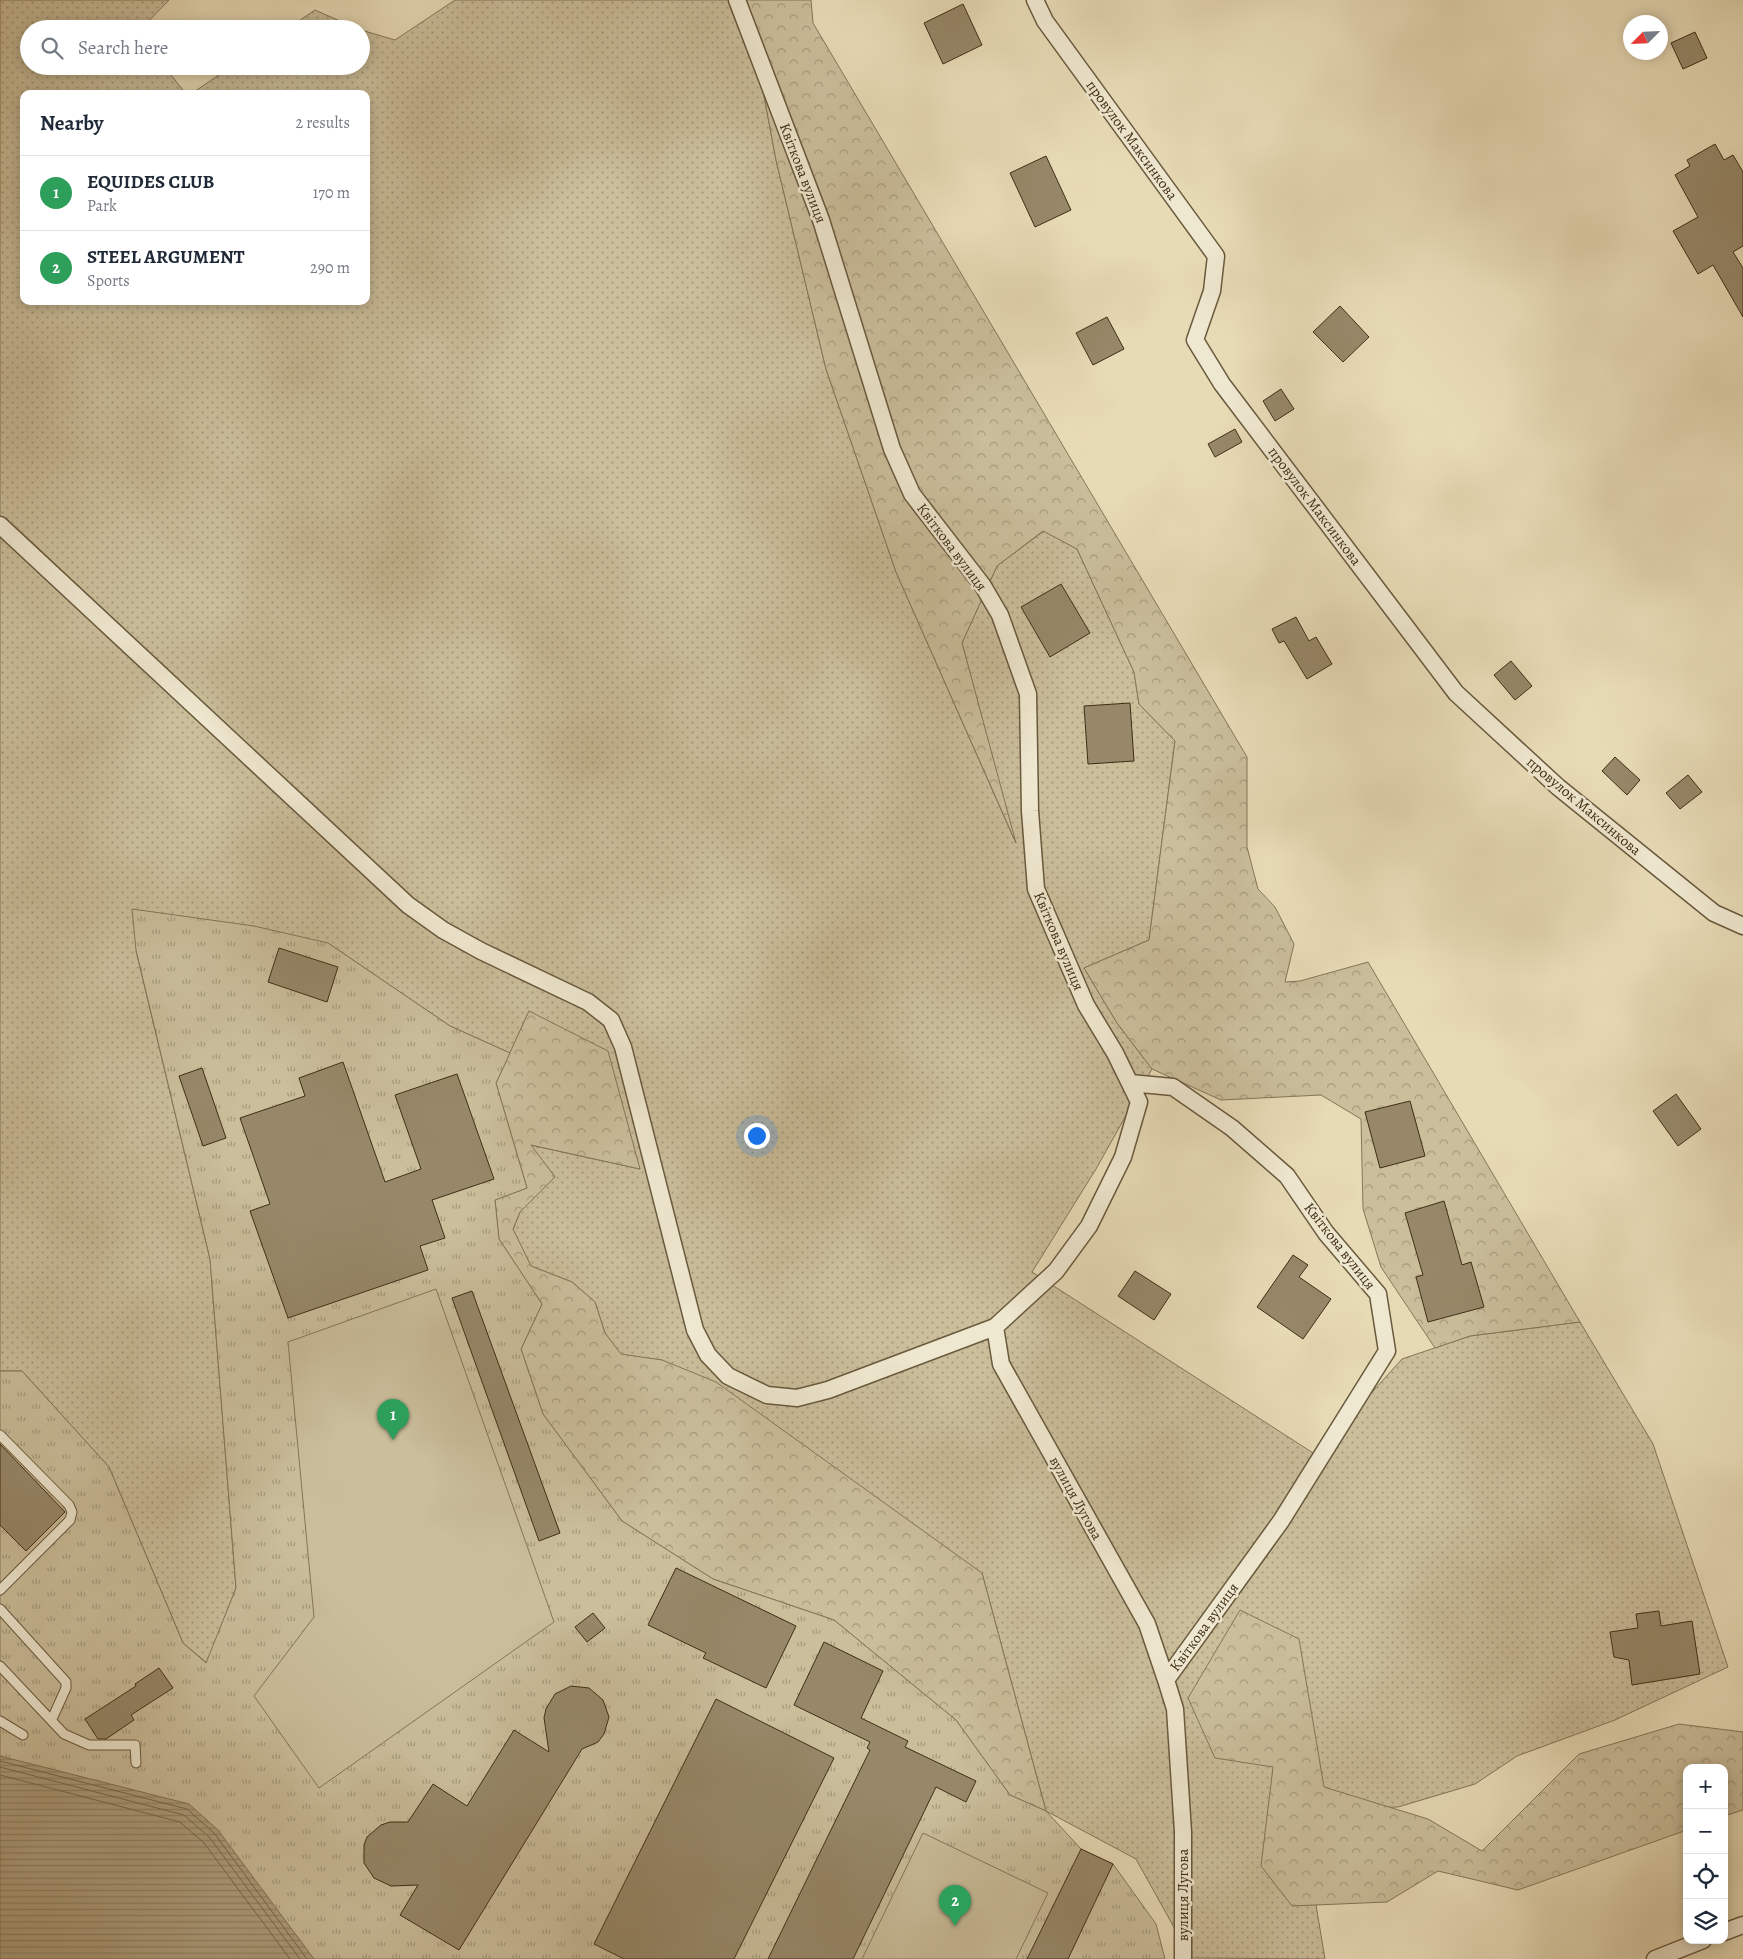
<!DOCTYPE html>
<meta charset="utf-8">
<style>
:root{--surface:#fff;--page:#f6f6f7;--text:#1f2937;--muted:#747a83;--line:#e0e1e3;--accent:#8f2418}
body{margin:0;font-family:Alegreya,serif;background:var(--page);color:var(--text)}
.controls{position:absolute;right:15px;bottom:15px;display:grid;overflow:hidden;border-radius:10px;box-shadow:0 2px 12px #0003}
.controls button{width:45px;height:45px;display:grid;place-items:center;padding:0;border:0;border-bottom:1px solid var(--line);background:var(--surface);color:var(--text);font:25px sans-serif}
.compass{position:absolute;left:1623px;top:15px;width:45px;height:45px;border-radius:50%;background:var(--surface);box-shadow:0 2px 12px #0003;rotate:246deg}
.you{position:absolute;left:756px;top:1135px;width:18px;height:18px;margin:-12px;border:4px solid #fff;border-radius:50%;background:#1a73e8;box-shadow:0 0 0 8px #1a73e833}
.badge{display:grid;place-items:center;width:32px;height:32px;border-radius:50%;background:var(--accent);color:#fff;font-size:16px;font-weight:700}
.pin{position:absolute;translate:-50% -41px;filter:drop-shadow(0 1px 2px #0008)}
.pin::after{content:'';position:absolute;top:26px;width:18px;height:15px;background:inherit;clip-path:polygon(0 0,100% 0,50% 100%)}
.list{margin:0;padding:0;list-style:none}
h2{display:flex;justify-content:space-between;align-items:center;height:65px;margin:0;padding:0 20px;font-size:21px}
h2 small{font-size:16px;font-weight:400;color:var(--muted)}
.list li{display:grid;grid-template-columns:32px 1fr auto;gap:15px;align-items:center;box-sizing:border-box;height:75px;padding:0 20px;border-top:1px solid var(--line)}
.list b{display:block;font-size:19px;white-space:nowrap}
.list p{margin:0;font-size:16px;white-space:nowrap;color:var(--muted)}
.list em{font-size:16px;font-style:normal;color:var(--muted)}
.icon{flex:none;width:28px;height:28px;fill:none;stroke:currentColor;stroke-width:2;stroke-linecap:round;stroke-linejoin:round}
.map{position:relative;flex:none;width:1743px;height:1959px;overflow:hidden}
.search{position:absolute;background:var(--surface);box-shadow:0 2px 12px #0003;left:20px;top:20px;width:350px;height:55px;display:flex;align-items:center;gap:12px;box-sizing:border-box;padding:0 18px;border-radius:28px;color:var(--muted);font-size:19px}
.panel{position:absolute;background:var(--surface);box-shadow:0 2px 12px #0003;left:20px;top:90px;width:350px;height:215px;border-radius:10px}
.map>svg:first-child{display:block}
.grass{fill:url(#grass-dots);stroke:#847658}
.forest{fill:url(#forest-crowns);stroke:#847658}
.park{fill:url(#park-tufts);stroke:#847658}
.pitch{fill:#cabe9b;stroke:#847658}
.water{fill:url(#water-rules);stroke:#827255}
.lines{fill:none;stroke-linecap:round;stroke-linejoin:round}
.shore{stroke:#76674a;stroke-width:1}
.building{fill:#968869;stroke:#3f2e15}
.lane-casing{stroke:#69593d;stroke-width:11}
.street-casing{stroke:#69593d;stroke-width:19}
.lane{stroke:#efe8d0;stroke-width:9}
.street{stroke:#efe8d0;stroke-width:16}
.labels{text-anchor:middle;dominant-baseline:central;stroke-width:5;stroke-linejoin:round;paint-order:stroke}
.street-label{font-size:15px;fill:#3f2e15;stroke:#efe8d0}
</style>
<div class="map">
<svg width="1743" height="1959" viewBox="0 0 1743 1959">
<defs>
<pattern id="grass-dots" width="8" height="8" patternUnits="userSpaceOnUse" patternTransform="scale(1.25)"><rect width="8" height="8" fill="#cabe9b"/><path d="M2 2h.1M6 6h.1" fill="none" stroke="#a59b7d" stroke-width="1.8" stroke-linecap="round"/></pattern>
<pattern id="forest-crowns" width="20" height="18" patternUnits="userSpaceOnUse" patternTransform="scale(1.25)"><rect width="20" height="18" fill="#cabe9b"/><path d="M2 6a3 3 0 1 1 6 0M12 15a3 3 0 1 1 6 0" fill="none" stroke="#a59b7d"/></pattern>
<pattern id="park-tufts" width="24" height="20" patternUnits="userSpaceOnUse" patternTransform="scale(1.25)"><rect width="24" height="20" fill="#cabe9b"/><path d="M3 7l-1-3M5 7V3M7 7l1-3M15 17l-1-3M17 17v-4M19 17l1-3" fill="none" stroke="#a59b7d"/></pattern>
<pattern id="water-rules" width="6" height="5" patternUnits="userSpaceOnUse" patternTransform="scale(1.25)"><rect width="6" height="5" fill="#aea07f"/><path d="M0 2.5h6" fill="none" stroke="#8f8367"/></pattern>
</defs>
<rect width="100%" height="100%" fill="#e7dbb6"/>
<filter id="stains"><feTurbulence type="fractalNoise" baseFrequency=".004" numOctaves="4"/><feColorMatrix values="0 0 0 0 .2 0 0 0 0 .09 0 0 0 0 .02 0 0 0 .5 -.17"/></filter>
<radialGradient id="worn" r=".72"><stop offset=".6" stop-color="#630" stop-opacity="0"/><stop offset="1" stop-color="#630" stop-opacity=".3"/></radialGradient>
<path class="grass" d="M 0,0 L 169,0 L 141,29 L 29,29 L 29,66 L 164,66 L 186,94 L 24,94 L 24,301 L 366,301 L 366,94 L 191,94 L 232,66 L 361,66 L 361,30 L 395,40 L 455,0 L 746,0 L 776,160 L 826,369 L 896,572 L 1014,839 L 962,643 L 997,566 L 1044,531 L 1077,549 L 1134,672 L 1139,704 L 1175,741 L 1149,940 L 1084,968 L 1117,1023 L 1152,1069 L 1096,1169 L 1032,1272 L 1324,1460 L 1356,1410 L 1402,1359 L 1470,1336 L 1580,1322 L 1653,1444 L 1728,1667 L 1615,1720 L 1517,1756 L 1475,1784 L 1398,1807 L 1289,1810 L 1309,1863 L 1325,1959 L 1191,1958 L 1136,1859 L 1046,1811 L 982,1573 L 662,1360 L 621,1355 L 605,1333 L 595,1302 L 572,1282 L 531,1266 L 513,1230 L 520,1212 L 555,1177 L 530,1145 L 640,1169 L 529,1011 L 510,1053 L 450,1026 L 328,943 L 136,951 L 210,1259 L 236,1588 L 207,1663 L 183,1643 L 109,1467 L 22,1371 L 0,1371 Z
M 315,10 L 358,29 L 287,29 Z"/>
<path class="forest" d="M 746,0 L 811,0 L 813,23 L 1247,757 L 1247,847 L 1258,889 L 1275,907 L 1294,944 L 1285,982 L 1300,981 L 1368,962 L 1580,1322 L 1470,1336 L 1435,1348 L 1381,1267 L 1363,1209 L 1361,1119 L 1321,1095 L 1221,1100 L 1152,1069 L 1117,1023 L 1084,968 L 1149,940 L 1175,741 L 1139,704 L 1134,672 L 1077,549 L 1043,531 L 997,566 L 962,643 L 1016,843 L 896,572 L 826,369 L 776,160 Z
M 529,1011 L 608,1051 L 640,1169 L 531,1145 L 555,1177 L 520,1212 L 513,1229 L 531,1266 L 572,1282 L 595,1302 L 605,1333 L 621,1354 L 662,1360 L 716,1382 L 982,1573 L 1046,1811 L 1010,1795 L 956,1720 L 834,1620 L 713,1579 L 622,1521 L 543,1414 L 521,1349 L 542,1304 L 499,1239 L 495,1200 L 527,1188 L 496,1083 Z
M 1240,1610 L 1299,1639 L 1324,1787 L 1428,1819 L 1482,1851 L 1579,1754 L 1679,1724 L 1743,1732 L 1743,1810 L 1724,1816 L 1724,1768 L 1687,1768 L 1687,1830 L 1518,1890 L 1438,1871 L 1387,1902 L 1292,1906 L 1261,1866 L 1273,1767 L 1215,1758 L 1188,1698 Z"/>
<path class="park" d="M 132,909 L 254,926 L 328,943 L 450,1026 L 510,1053 L 496,1083 L 527,1188 L 495,1200 L 499,1239 L 542,1304 L 521,1349 L 543,1414 L 622,1521 L 713,1579 L 834,1620 L 956,1720 L 1010,1795 L 1046,1811 L 1081,1849 L 1113,1864 L 1156,1924 L 1165,1959 L 0,1959 L 0,1371 L 22,1371 L 109,1467 L 183,1643 L 206,1663 L 236,1588 L 210,1259 L 136,950 Z"/>
<path class="pitch" d="M 436,1289 L 554,1622 L 319,1788 L 254,1696 L 314,1617 L 288,1342 Z
M 923,1833 L 1048,1893 L 1016,1959 L 862,1959 Z"/>
<path class="water" d="M 0,1756 L 189,1804 L 218,1830 L 314,1959 L 0,1959 Z"/>
<g class="lines">
<path class="shore" d="M 0,1761 L 187,1809 L 214,1833 L 307,1959
M 0,1767 L 184,1815 L 210,1838 L 300,1959
M 0,1775 L 180,1822 L 204,1843 L 290,1959"/>
</g>
<path class="building" d="M 963,4 L 982,45 L 943,64 L 924,23 Z
M 1695,32 L 1707,58 L 1683,69 L 1671,43 Z
M 1715,144 L 1724,160 L 1733,155 L 1743,172 L 1743,246 L 1733,252 L 1743,268 L 1743,317 L 1713,265 L 1698,274 L 1673,231 L 1698,217 L 1675,175 L 1690,166 L 1687,160 Z
M 1046,156 L 1071,210 L 1035,227 L 1010,173 Z
M 1340,306 L 1369,337 L 1343,362 L 1313,332 Z
M 1107,317 L 1124,349 L 1093,365 L 1076,333 Z
M 1281,389 L 1294,409 L 1275,421 L 1263,401 Z
M 1235,429 L 1242,442 L 1215,457 L 1208,444 Z
M 1061,584 L 1090,633 L 1050,657 L 1021,607 Z
M 1296,617 L 1309,641 L 1316,637 L 1332,664 L 1307,679 L 1284,641 L 1279,643 L 1272,629 Z
M 1511,661 L 1532,686 L 1515,700 L 1494,675 Z
M 1130,703 L 1134,761 L 1088,764 L 1084,706 Z
M 1615,757 L 1640,780 L 1627,795 L 1602,771 Z
M 1688,775 L 1702,792 L 1680,809 L 1666,793 Z
M 279,948 L 338,967 L 327,1002 L 268,982 Z
M 343,1062 L 385,1182 L 421,1169 L 395,1095 L 457,1074 L 494,1179 L 432,1200 L 445,1238 L 420,1246 L 428,1270 L 288,1318 L 250,1211 L 270,1204 L 240,1118 L 305,1096 L 299,1078 Z
M 202,1068 L 226,1138 L 203,1146 L 179,1076 Z
M 1676,1094 L 1701,1129 L 1678,1146 L 1653,1111 Z
M 1410,1101 L 1425,1156 L 1380,1168 L 1365,1112 Z
M 1444,1201 L 1462,1265 L 1471,1262 L 1484,1307 L 1428,1322 L 1416,1277 L 1423,1275 L 1405,1213 Z
M 1293,1255 L 1308,1265 L 1299,1277 L 1331,1299 L 1303,1339 L 1257,1307 Z
M 1135,1271 L 1171,1294 L 1154,1320 L 1118,1296 Z
M 472,1291 L 560,1533 L 539,1541 L 452,1298 Z
M 0,1444 L 65,1512 L 26,1551 L 0,1525 Z
M 676,1568 L 796,1626 L 766,1688 L 703,1658 L 706,1653 L 648,1625 Z
M 1659,1611 L 1661,1626 L 1692,1621 L 1700,1674 L 1632,1685 L 1629,1660 L 1614,1657 L 1610,1632 L 1638,1628 L 1636,1614 Z
M 593,1613 L 605,1628 L 587,1642 L 575,1627 Z
M 824,1642 L 883,1671 L 861,1718 L 908,1741 L 905,1747 L 976,1781 L 966,1802 L 936,1787 L 853,1959 L 768,1959 L 870,1750 L 867,1748 L 870,1742 L 794,1705 Z
M 159,1668 L 173,1688 L 131,1715 L 134,1720 L 106,1739 L 98,1739 L 85,1719 L 136,1686 L 135,1684 Z
M 571,1686 L 589,1688 L 603,1700 L 609,1717 L 604,1734 L 598,1742 L 582,1749 L 459,1950 L 400,1915 L 418,1885 L 391,1886 L 374,1878 L 364,1863 L 364,1845 L 367,1837 L 381,1825 L 390,1822 L 408,1822 L 433,1784 L 467,1806 L 514,1730 L 549,1752 L 544,1718 L 546,1709 L 555,1694 Z
M 716,1699 L 834,1758 L 734,1959 L 624,1959 L 594,1944 Z
M 1081,1849 L 1113,1864 L 1068,1959 L 1027,1959 Z"/>
<g class="lines">
<g class="lane-casing">
<path id="lane" d="M 0,1435 L 69,1505 L 72,1512 L 70,1520 L 0,1590
M 0,1609 L 66,1682 L 66,1688 L 52,1719
M 0,1666 L 64,1734 L 89,1745 L 135,1745 L 136,1763
M 0,1721 L 23,1735"/>
</g>
<g class="street-casing">
<path id="street" d="M 737,0 L 821,220 L 892,449 L 912,494 L 983,586 L 1000,615 L 1028,694 L 1030,811 L 1036,889 L 1086,1005 L 1115,1053 L 1139,1102 L 1123,1157 L 1089,1226 L 1056,1271 L 995,1327 L 1001,1364 L 1147,1624 L 1166,1680 L 1175,1709 L 1183,1832 L 1183,1959
M 1035,0 L 1045,21 L 1216,256 L 1212,291 L 1195,340 L 1222,384 L 1456,693 L 1558,787 L 1714,913 L 1743,926
M 0,525 L 408,905 L 443,930 L 481,951 L 588,1002 L 611,1020 L 623,1047 L 695,1330 L 708,1355 L 728,1376 L 767,1395 L 797,1398 L 828,1390 L 995,1327
M 1130,1083 L 1173,1087 L 1232,1128 L 1287,1176 L 1326,1233 L 1378,1294 L 1387,1351 L 1281,1521 L 1166,1680
M 1724,1932 L 1743,1925
M 1655,1959 L 1703,1940"/>
</g>
<use href="#lane" class="lane"/>
<use href="#street" class="street"/>
</g>
<g class="labels">
<g class="street-label">
<text transform="translate(1132 140) rotate(54)">провулок Максинкова</text>
<text transform="translate(803 173) rotate(69)">Квіткова вулиця</text>
<text transform="translate(1315 506) rotate(53)">провулок Максинкова</text>
<text transform="translate(952 547) rotate(53)">Квіткова вулиця</text>
<text transform="translate(1584 806) rotate(40)">провулок Максинкова</text>
<text transform="translate(1059 941) rotate(67)">Квіткова вулиця</text>
<text transform="translate(1340 1246) rotate(52)">Квіткова вулиця</text>
<text transform="translate(1076 1498) rotate(61)">вулиця Лугова</text>
<text transform="translate(1204 1627) rotate(-54)">Квіткова вулиця</text>
<text transform="translate(1183 1895) rotate(-90)">вулиця Лугова</text>
</g>
</g>
<rect width="100%" height="100%" filter="url(#stains)"/>
<rect width="100%" height="100%" fill="url(#worn)"/>
</svg>
<div class="controls">
<button>+</button>
<button>−</button>
<button><svg class="icon" aria-label="locate" viewBox="0 0 24 24"><circle cx="12" cy="12" r="6"/><path d="M12 2v4M12 18v4M2 12h4M18 12h4"/></svg></button>
<button><svg class="icon" aria-label="layers" viewBox="0 0 24 24"><path d="M12 4l9 5-9 5-9-5zM3 14l9 5 9-5"/></svg></button>
</div>
<svg class="compass" viewBox="-18 -18 36 36"><path d="M0-13l5 13h-10z" fill="#e53935"/><path d="M0 13l5-13h-10z" fill="#747a83"/></svg>
<div class="you"></div>
<div class="pin badge" style="left:393px;top:1440px;background:#2e9e5b">1</div>
<div class="pin badge" style="left:955px;top:1926px;background:#2e9e5b">2</div>
<div class="search"><svg class="icon" aria-label="search" viewBox="0 0 24 24"><circle cx="10" cy="10" r="6"/><path d="M15 15l6 6"/></svg>Search here</div>
<section class="panel">
<h2>Nearby<small>2 results</small></h2>
<ul class="list">
<li><span class="badge" style="background:#2e9e5b">1</span><div><b>EQUIDES CLUB</b><p>Park</p></div><em>170 m</em></li>
<li><span class="badge" style="background:#2e9e5b">2</span><div><b>STEEL ARGUMENT</b><p>Sports</p></div><em>290 m</em></li>
</ul>
</section>
</div>
